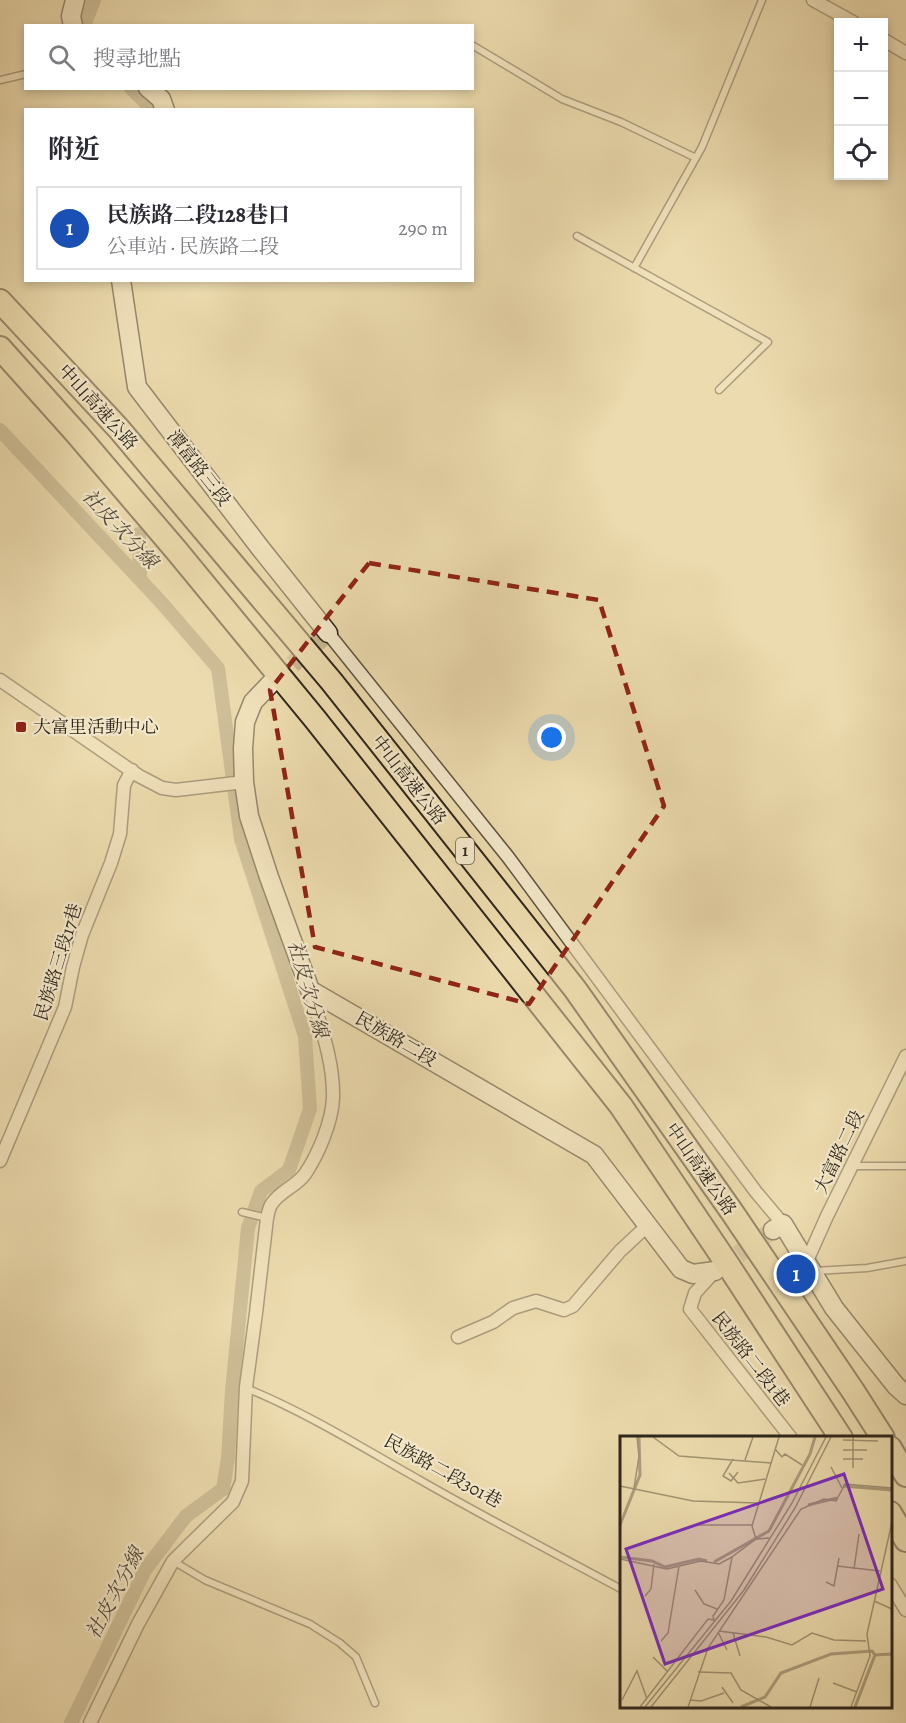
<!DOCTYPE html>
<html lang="zh-TW">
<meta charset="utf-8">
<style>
:root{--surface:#fff;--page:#f7f7f7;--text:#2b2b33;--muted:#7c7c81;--line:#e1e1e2;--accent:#8f2418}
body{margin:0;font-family:Alegreya,"Noto Serif TC",serif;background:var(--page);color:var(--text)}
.controls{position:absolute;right:18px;top:18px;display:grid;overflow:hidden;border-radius:0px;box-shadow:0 3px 9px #0003}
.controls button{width:54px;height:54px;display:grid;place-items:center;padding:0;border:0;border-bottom:2px solid var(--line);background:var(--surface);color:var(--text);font:30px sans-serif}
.you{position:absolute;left:552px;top:738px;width:21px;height:21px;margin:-15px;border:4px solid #fff;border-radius:50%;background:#1a73e8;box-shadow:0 0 0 9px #1a73e833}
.badge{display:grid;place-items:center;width:39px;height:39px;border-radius:50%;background:var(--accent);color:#fff;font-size:20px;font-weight:700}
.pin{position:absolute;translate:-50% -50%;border:3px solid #fff;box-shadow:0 2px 6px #0006}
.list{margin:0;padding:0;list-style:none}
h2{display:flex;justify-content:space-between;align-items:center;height:78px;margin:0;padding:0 24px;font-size:26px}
h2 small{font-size:20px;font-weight:400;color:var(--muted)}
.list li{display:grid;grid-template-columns:39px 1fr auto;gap:18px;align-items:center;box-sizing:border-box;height:84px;margin:0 12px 12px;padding:0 12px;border:2px solid var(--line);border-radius:0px}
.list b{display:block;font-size:22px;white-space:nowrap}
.list p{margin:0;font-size:20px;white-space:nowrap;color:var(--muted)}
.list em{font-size:20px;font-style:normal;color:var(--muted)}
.icon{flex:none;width:33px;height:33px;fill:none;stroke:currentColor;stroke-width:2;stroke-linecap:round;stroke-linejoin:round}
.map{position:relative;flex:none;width:906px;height:1723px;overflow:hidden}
.search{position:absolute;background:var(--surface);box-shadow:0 3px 9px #0003;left:24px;top:24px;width:450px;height:66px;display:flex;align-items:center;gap:15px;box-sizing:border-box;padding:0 21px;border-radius:0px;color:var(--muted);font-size:22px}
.panel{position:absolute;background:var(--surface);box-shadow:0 3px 9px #0003;left:24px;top:108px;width:450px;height:174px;border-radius:0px}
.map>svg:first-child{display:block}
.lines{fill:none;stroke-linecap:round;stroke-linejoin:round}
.canal{stroke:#ac9d7c;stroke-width:14}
.secondary-tunnel{stroke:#c6b791;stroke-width:18;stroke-dasharray:18 9;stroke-linecap:butt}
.lane-casing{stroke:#5e5340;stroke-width:9}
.street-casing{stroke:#5e5340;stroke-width:15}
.secondary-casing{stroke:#2f261b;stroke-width:21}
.highway-casing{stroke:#2f261b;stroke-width:26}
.lane{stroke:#f3e8ca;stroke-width:6}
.street{stroke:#f3e8ca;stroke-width:12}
.secondary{stroke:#f3e8ca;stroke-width:18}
.highway{stroke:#ecdbae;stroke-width:22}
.marked{fill:none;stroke:#8f2418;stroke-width:4.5;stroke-dasharray:12 8;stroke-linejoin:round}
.poi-dot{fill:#8f2418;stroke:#f3e8ca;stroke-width:2}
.labels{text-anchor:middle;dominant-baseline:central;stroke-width:4.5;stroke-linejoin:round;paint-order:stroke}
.shield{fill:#f3e8ca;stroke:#6a6050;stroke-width:1.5}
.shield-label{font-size:16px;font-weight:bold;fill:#2f261b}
.street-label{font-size:18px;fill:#2f261b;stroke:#f3e8ca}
.poi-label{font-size:18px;fill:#2f261b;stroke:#f3e8ca;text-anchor:start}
.water-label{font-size:20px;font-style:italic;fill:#544a38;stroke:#f3e8ca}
.inset-river{fill:none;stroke:#ac9d7c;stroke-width:3}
.inset-road{fill:none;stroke:#a09373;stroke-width:1.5}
.view{fill:#7b2cbf;fill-opacity:0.15;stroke:#7b2cbf;stroke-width:3}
.inset-edge{fill:none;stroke:#2f261b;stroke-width:3}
</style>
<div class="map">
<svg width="906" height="1723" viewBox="0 0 906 1723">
<rect width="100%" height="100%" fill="#ecdbae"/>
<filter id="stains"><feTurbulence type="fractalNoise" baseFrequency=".00333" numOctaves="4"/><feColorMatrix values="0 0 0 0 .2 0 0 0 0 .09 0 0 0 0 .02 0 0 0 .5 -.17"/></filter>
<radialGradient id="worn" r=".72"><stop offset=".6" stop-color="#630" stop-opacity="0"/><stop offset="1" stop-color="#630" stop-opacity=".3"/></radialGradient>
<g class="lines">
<path class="canal" d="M 84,26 L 94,0
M 131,88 L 153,110
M 0,430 L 160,601 L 218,668 L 241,839 L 305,1036 L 310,1109 L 289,1170 L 261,1191 L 248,1228 L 232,1391 L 228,1458 L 223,1489 L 186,1516 L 145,1570 L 71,1723
M 139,534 L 140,579"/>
<path class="secondary-tunnel" d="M 272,682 L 328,633
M 716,1270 L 773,1230"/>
<g class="lane-casing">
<path id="lane" d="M 472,45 L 562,99 L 621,122 L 696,158
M 0,80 L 26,74
M 577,236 L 768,342 L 719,390
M 634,268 L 702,147 L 762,0
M 852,1166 L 906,1166
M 242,1212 L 267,1218
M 815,1271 L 867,1268 L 906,1261
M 246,1388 C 307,1413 363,1448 420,1480 C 486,1518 554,1553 621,1589
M 173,1561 L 205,1580 L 310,1624 L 340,1643 L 356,1657 L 375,1703"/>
</g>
<g class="street-casing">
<path id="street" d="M 813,0 L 853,22
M 884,40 L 906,53
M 328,633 L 508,857 L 756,1192 L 783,1224
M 0,680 L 139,776 L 162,788 L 176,790 L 244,782
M 0,1161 L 65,1007 L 73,967 L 82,935 L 111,863 L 120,834 L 124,785 L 132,770
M 806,1263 L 827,1216 L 906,1056
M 715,1271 L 695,1293 L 690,1309 L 791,1438
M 458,1337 L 493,1322 L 513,1308 L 536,1301 L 564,1310 L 573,1306 L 620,1251 L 647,1226
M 890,1584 L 906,1610
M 90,1723 L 138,1624 L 173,1561 L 233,1502 L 242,1481 L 246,1387 L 256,1313 L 267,1218 C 268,1214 269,1208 271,1205 C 279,1191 296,1187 305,1174 C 318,1155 332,1122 333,1098 C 334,1061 320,1025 310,990"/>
</g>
<g class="secondary-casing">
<path id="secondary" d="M 73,26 L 71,16 L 75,0
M 148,88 L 161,99 L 165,110
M 121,280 L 137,387 L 261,549 L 328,633
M 272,682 L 253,702 L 245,722 L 243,748 L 244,782 L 249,816 L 269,877 L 310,990 L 594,1155 L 681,1269 L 693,1274 L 715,1271
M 773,1230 L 783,1224 L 834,1308 L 896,1386 L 906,1395"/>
</g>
<g class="highway-casing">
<path id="highway" d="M 0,301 L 119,429 L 332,682 L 575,989 L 732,1212 L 853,1391 L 883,1438
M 0,348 L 77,434 L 176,550 L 315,719 L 621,1106 L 728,1265 L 841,1438
M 890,1448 L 906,1475
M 890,1513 L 906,1540"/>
</g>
<use href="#lane" class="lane"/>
<use href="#street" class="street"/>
<use href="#secondary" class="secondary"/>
<use href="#highway" class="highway"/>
</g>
<path d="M0 0H906V1723H0ZM 369,563 L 599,600 L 664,806 L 529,1004 L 315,947 L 270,690 Z" fill="#ecdbae" fill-opacity=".55" fill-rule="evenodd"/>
<path class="marked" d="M 369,563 L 599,600 L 664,806 L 529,1004 L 315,947 L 270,690 Z"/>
<rect class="poi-dot" x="15" y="721" width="12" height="12" rx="3"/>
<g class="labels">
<rect class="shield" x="456" y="838" width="18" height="26" rx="4.5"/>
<g class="shield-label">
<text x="465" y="851">1</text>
</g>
<g class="street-label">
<text transform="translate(98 407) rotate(48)">中山高速公路</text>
<text transform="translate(199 468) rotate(52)">潭富路三段</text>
<text transform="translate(409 780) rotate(52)">中山高速公路</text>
<text transform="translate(58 962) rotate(-73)">民族路三段17巷</text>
<text transform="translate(396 1039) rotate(30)">民族路二段</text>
<text transform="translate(839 1152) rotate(-64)">大富路二段</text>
<text transform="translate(701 1169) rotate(55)">中山高速公路</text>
<text transform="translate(751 1359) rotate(52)">民族路二段1巷</text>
<text transform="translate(443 1471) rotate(29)">民族路二段301巷</text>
</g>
<g class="poi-label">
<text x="33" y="727">大富里活動中心</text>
</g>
<g class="water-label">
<text transform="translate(120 529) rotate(47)">社皮次分線</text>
<text transform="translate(308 989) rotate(74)">社皮次分線</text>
<text transform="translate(115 1593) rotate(-62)">社皮次分線</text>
</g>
</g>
<g transform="translate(620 1436)">
<rect width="272" height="272" fill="#ecdbae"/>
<path class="inset-river" d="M 223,50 L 272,54M 188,69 L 217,62M 0,89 L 20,39 L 19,1M 0,121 L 32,125 L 45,131 L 79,123 L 87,125M 94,126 L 149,95 L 190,18 L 195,1M 121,271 L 145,261 L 161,237 L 211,218 L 252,215 L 255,219M 235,271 L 255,219 L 272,218"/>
<path class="inset-road" d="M 33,1 L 59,20 L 151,27M 223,4 L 258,5M 155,13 L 162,21 L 165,18 L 182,29M 223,14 L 247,14M 113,23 L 103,40 L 111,45 L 118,36M 223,23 L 243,23M 125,24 L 133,1M 211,31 L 222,52M 233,32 L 233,1M 109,37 L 118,47 L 145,43M 0,50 L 73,65 L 138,67M 14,52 L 19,20 L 17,1M 75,89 L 132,89M 136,103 L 132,90 L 159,1M 0,123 L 47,133 L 81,125 L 99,128 L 112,121M 217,130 L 260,135M 234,133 L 239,98M 206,146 L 214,150 L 219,122M 75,154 L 84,168 L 97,173M 25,160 L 31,153 L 34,128M 254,165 L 272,173M 99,195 L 146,201 L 172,209 L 192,197 L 214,204 L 246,205M 98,196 L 107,214M 113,197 L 120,220M 41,205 L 48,197 L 59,130M 33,221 L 48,236M 78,236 L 111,237 L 121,254 L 151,271M 213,247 L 237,256M 102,251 L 113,267M 2,264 L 17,235 L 27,263M 70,264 L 81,265 L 104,257M 20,271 L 88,183 L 94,184 L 93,180 L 104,164 L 112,121 L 136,103 L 149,102M 25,271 L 111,165 L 172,67 L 206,1M 31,271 L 124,154 L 175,72 L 211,1M 68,271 L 88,212 L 181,73 L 204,63 L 216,65 L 225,48 L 272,52M 190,271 L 199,242M 231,271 L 250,220 L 247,198 L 272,86"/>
<path class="view" d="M 224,38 L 263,153 L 45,228 L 6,113 Z"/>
<rect width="272" height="272" class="inset-edge"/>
</g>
<rect width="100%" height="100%" filter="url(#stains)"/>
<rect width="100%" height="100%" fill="url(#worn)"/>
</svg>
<div class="controls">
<button>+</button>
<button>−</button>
<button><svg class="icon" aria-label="locate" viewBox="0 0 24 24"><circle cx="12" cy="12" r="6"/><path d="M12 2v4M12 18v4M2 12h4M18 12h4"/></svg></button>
</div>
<div class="you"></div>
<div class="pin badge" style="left:796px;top:1274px;background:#1a4fb4">1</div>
<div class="search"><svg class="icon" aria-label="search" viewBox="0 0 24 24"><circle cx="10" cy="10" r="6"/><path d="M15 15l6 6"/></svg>搜尋地點</div>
<section class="panel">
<h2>附近<small></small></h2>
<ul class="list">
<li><span class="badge" style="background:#1a4fb4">1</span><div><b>民族路二段128巷口</b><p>公車站 · 民族路二段</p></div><em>290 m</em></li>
</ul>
</section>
</div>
